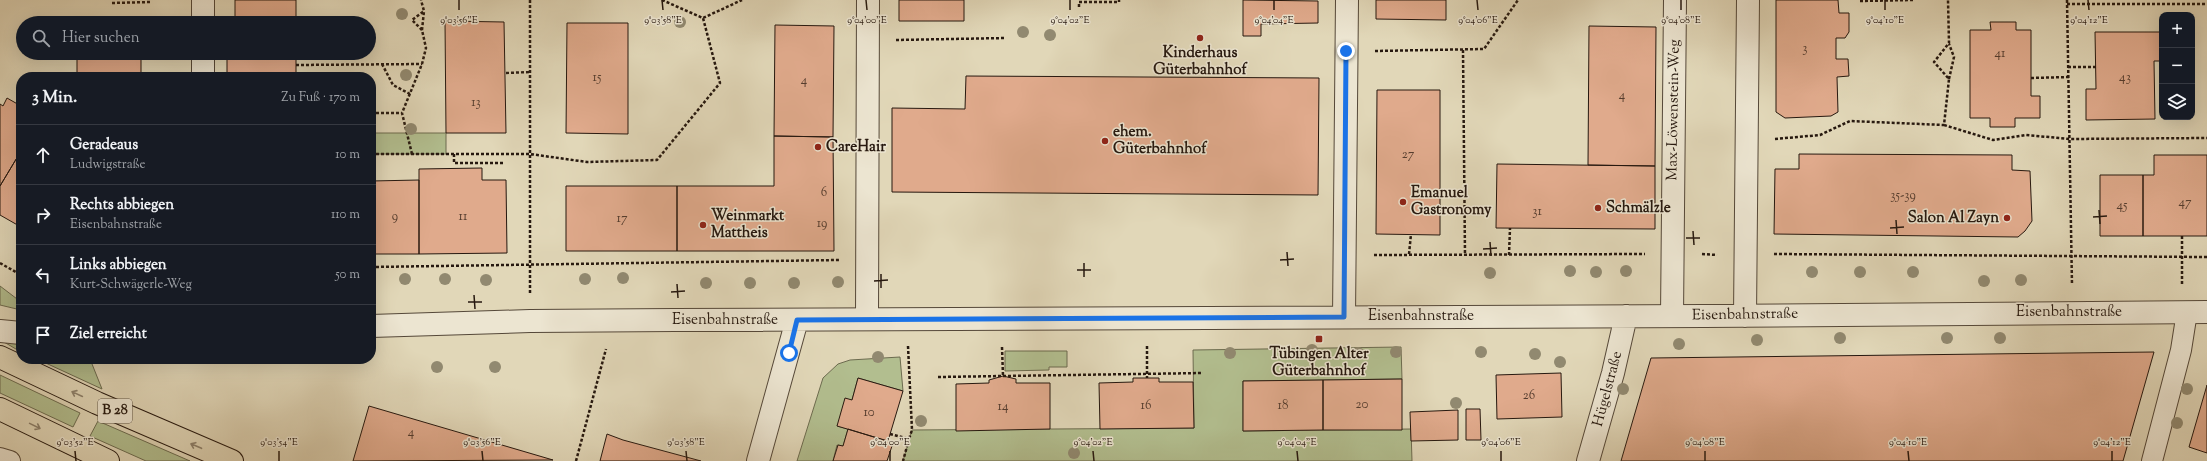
<!DOCTYPE html>
<html lang="de">
<meta charset="utf-8">
<style>
:root{--surface:#171b24;--page:#20242c;--text:#f1f3f6;--muted:#9ea1a6;--line:#363941}
body{margin:0;font-family:"Sorts Mill Goudy",serif;background:var(--page);color:var(--text)}
.controls{position:absolute;right:12px;top:12px;display:grid;overflow:hidden;border-radius:8px;box-shadow:0 4px 16px #0002}
.controls button{width:36px;height:36px;display:grid;place-items:center;padding:0;border:0;border-bottom:1px solid var(--line);background:var(--surface);color:var(--text);font:20px sans-serif}
.stop{position:absolute;width:12px;height:12px;margin:-9px;border:3px solid #1a73e8;border-radius:50%;background:#fff}
.stop.end{background:#1a73e8;border-color:#fff;box-shadow:0 1px 4px #0008}
.list{margin:0;padding:0;list-style:none}
h2{display:flex;justify-content:space-between;align-items:center;height:52px;margin:0;padding:0 16px;font-size:17px}
h2 small{font-size:13px;font-weight:400;color:var(--muted)}
.list li{display:grid;grid-template-columns:26px 1fr auto;gap:12px;align-items:center;box-sizing:border-box;height:60px;padding:0 16px;border-top:1px solid var(--line)}
.list b{display:block;font-size:15px;white-space:nowrap}
.list p{margin:0;font-size:13px;white-space:nowrap;color:var(--muted)}
.list em{font-size:13px;font-style:normal;color:var(--muted)}
.icon{flex:none;width:22px;height:22px;fill:none;stroke:currentColor;stroke-width:2;stroke-linecap:round;stroke-linejoin:round}
.map{position:relative;flex:none;width:2207px;height:461px;overflow:hidden}
.search{position:absolute;background:var(--surface);box-shadow:0 4px 16px #0002;left:16px;top:16px;width:360px;height:44px;display:flex;align-items:center;gap:10px;box-sizing:border-box;padding:0 14px;border-radius:22px;color:var(--muted);font-size:15px}
.panel{position:absolute;background:var(--surface);box-shadow:0 4px 16px #0002;left:16px;top:72px;width:360px;height:292px;border-radius:16px}
.map>svg:first-child{display:block}
.green{fill:#b2be8f;stroke:#6c6b4f}
.building{fill:#e0aa8c;stroke:#26180f}
.lines{fill:none;stroke-linecap:round;stroke-linejoin:round}
.lane-casing{stroke:#554839;stroke-width:22}
.street-casing{stroke:#554839;stroke-width:24}
.primary-casing{stroke:#26180f;stroke-width:24}
.path{stroke:#26180f;stroke-width:2.5;stroke-dasharray:3 2;stroke-linecap:butt}
.lane{stroke:#ece5d1;stroke-width:20}
.street{stroke:#ece5d1;stroke-width:22}
.primary{stroke:#e1d7b8;stroke-width:22}
.tree{fill:#918970}
.oneway{stroke:#8d816c}
.route{stroke:#1a73e8;stroke-width:5}
.ticks{fill:none;stroke:#26180f;stroke-width:1.5}
.poi-dot{fill:#8f2418;stroke:#ece5d1;stroke-width:1.5}
.labels{text-anchor:middle;dominant-baseline:central;stroke-width:3;stroke-linejoin:round;paint-order:stroke}
.number-label{font-size:13px;fill:#543c2e}
.shield{fill:#ece5d1;stroke:#615649;stroke-width:1}
.shield-label{font-size:14px;font-weight:bold;fill:#26180f}
.poi-label{font-size:15px;font-weight:bold;fill:#26180f;stroke:#ece5d1;text-anchor:start}
.street-label{font-size:15px;fill:#26180f;stroke:#ece5d1}
.ticks-label{font-size:10px;text-anchor:middle;fill:#26180f;stroke:#ece5d1;stroke-width:3;stroke-linejoin:round;paint-order:stroke}
</style>
<div class="map">
<svg width="2207" height="461" viewBox="0 0 2207 461">
<rect width="100%" height="100%" fill="#e1d7b8"/>
<filter id="stains"><feTurbulence type="fractalNoise" baseFrequency=".005" numOctaves="4"/><feColorMatrix values="0 0 0 0 .2 0 0 0 0 .09 0 0 0 0 .02 0 0 0 .5 -.17"/></filter>
<radialGradient id="worn" r=".72"><stop offset=".6" stop-color="#630" stop-opacity="0"/><stop offset="1" stop-color="#630" stop-opacity=".3"/></radialGradient>
<path class="green" d="M 371,133 L 446,133 L 446,154 L 371,154 Z
M 0,286 L 21,302 L 21,310 L 0,305 Z
M 4,342 L 21,344 L 21,352 Z
M 1401,347 L 1402,379 L 1243,381 L 1243,431 L 1411,429 L 1412,461 L 903,461 L 912,430 L 1194,428 L 1193,350 Z
M 1005,351 L 1067,351 L 1067,367 L 1049,367 L 1049,370 L 1005,371 Z
M 900,357 L 903,391 L 858,378 L 852,400 L 837,426 L 848,429 L 843,446 L 837,445 L 833,461 L 797,461 L 823,378 L 838,364 L 850,360 Z
M 37,359 L 90,359 L 102,389 Z
M 0,375 L 80,413 L 73,427 L 0,393 Z
M 98,421 L 190,461 L 146,461 L 90,436 Z"/>
<path class="building" d="M 235,0 L 296,0 L 296,23 L 235,23 Z
M 899,0 L 964,0 L 964,21 L 899,21 Z
M 1243,0 L 1318,1 L 1318,23 L 1261,24 L 1261,36 L 1243,36 Z
M 1376,0 L 1446,0 L 1446,20 L 1376,19 Z
M 1776,0 L 1838,0 L 1839,13 L 1849,13 L 1849,32 L 1845,38 L 1836,38 L 1836,59 L 1848,59 L 1849,76 L 1837,77 L 1838,112 L 1831,116 L 1785,118 L 1776,112 Z
M 77,18 L 141,18 L 141,23 L 77,23 Z
M 227,18 L 235,18 L 235,23 L 227,23 Z
M 227,18 L 235,18 L 235,23 L 227,23 Z
M 227,18 L 235,18 L 235,23 L 227,23 Z
M 445,21 L 504,22 L 506,133 L 446,133 Z
M 1990,22 L 2016,22 L 2016,30 L 2031,30 L 2031,96 L 2040,96 L 2040,118 L 2015,118 L 2015,127 L 1990,127 L 1990,118 L 1970,118 L 1970,30 L 1991,30 Z
M 567,23 L 628,23 L 628,134 L 566,133 Z
M 775,25 L 834,26 L 833,137 L 774,136 Z
M 1589,26 L 1656,27 L 1655,166 L 1588,165 Z
M 2095,32 L 2162,32 L 2162,61 L 2154,61 L 2155,119 L 2086,120 L 2086,89 L 2096,89 Z
M 77,53 L 141,53 L 141,77 L 77,77 Z
M 235,53 L 296,53 L 296,54 L 235,54 Z
M 227,54 L 296,54 L 296,77 L 235,77 L 235,74 L 227,74 Z
M 227,74 L 235,74 L 235,77 L 227,77 Z
M 227,74 L 235,74 L 235,77 L 227,77 Z
M 227,74 L 235,74 L 235,77 L 227,77 Z
M 966,76 L 1319,78 L 1318,195 L 892,192 L 892,108 L 965,109 Z
M 1377,90 L 1440,90 L 1440,235 L 1376,234 Z
M 7,98 L 21,106 L 21,156 L 18,156 L 0,186 L 0,104 L 3,106 Z
M 774,136 L 833,137 L 834,251 L 677,251 L 677,186 L 774,186 Z
M 1799,154 L 2012,155 L 2012,170 L 2030,171 L 2032,221 L 2025,231 L 2018,237 L 1774,234 L 1775,169 L 1799,169 Z
M 2154,155 L 2207,155 L 2207,236 L 2143,236 L 2143,175 L 2154,175 Z
M 18,156 L 21,156 L 21,227 L 0,215 L 0,186 Z
M 1497,164 L 1655,166 L 1655,229 L 1496,228 Z
M 482,168 L 482,180 L 506,180 L 507,253 L 419,254 L 419,169 Z
M 2100,175 L 2143,175 L 2143,236 L 2100,236 Z
M 419,180 L 419,254 L 371,254 L 371,181 Z
M 566,186 L 677,186 L 677,251 L 566,251 Z
M 2154,352 L 2123,461 L 1621,461 L 1651,358 Z
M 1561,373 L 1562,417 L 1497,419 L 1496,375 Z
M 1003,376 L 1016,379 L 1016,383 L 1050,383 L 1050,429 L 956,431 L 956,384 L 989,383 L 989,380 Z
M 858,378 L 903,391 L 888,441 L 837,426 L 845,398 L 852,400 Z
M 1133,378 L 1159,378 L 1159,382 L 1193,382 L 1194,428 L 1100,429 L 1099,383 L 1133,382 Z
M 1402,379 L 1402,430 L 1323,430 L 1323,380 Z
M 1323,380 L 1323,430 L 1243,431 L 1243,381 Z
M 2207,385 L 2207,453 L 2189,447 Z
M 369,406 L 553,460 L 353,461 Z
M 1466,409 L 1480,409 L 1481,440 L 1466,440 Z
M 1458,410 L 1458,440 L 1411,441 L 1410,412 Z
M 848,429 L 893,443 L 887,461 L 833,461 L 838,445 L 843,446 Z
M 607,434 L 623,440 L 701,461 L 600,461 Z"/>
<g class="lines">
<g class="lane-casing">
<path id="lane" d="M 0,458 L 10,461
M 2152,461 L 2181,350 L 2187,312"/>
</g>
<g class="street-casing">
<path id="street" d="M 203,0 L 203,23
M 203,53 L 203,77
M 1672,316 L 1675,0
M 1745,316 L 1748,0
M 1344,317 L 1347,0
M 867,319 L 868,0
M 371,326 L 530,321 L 675,320 L 1704,316 L 2207,312
M 0,331 L 21,333
M 758,461 L 797,320
M 1588,461 L 1613,373 L 1626,316"/>
</g>
<g class="primary-casing">
<path id="primary" d="M 0,357 L 97,403 L 232,461
M 0,409 L 108,461"/>
</g>
<path class="path" d="M 530,0 L 530,293
M 662,0 L 703,18 L 742,0
M 2067,0 L 2072,285
M 1860,1 L 1914,0
M 112,3 L 150,2
M 2067,4 L 2207,4
M 1079,7 L 1079,2 L 1119,2 L 1119,0
M 422,30 L 412,20 L 424,11
M 896,40 L 1006,38
M 1463,50 L 1465,255
M 1375,51 L 1484,49 L 1518,0
M 382,64 L 393,85 L 410,94
M 296,65 L 422,64
M 2068,67 L 2096,67
M 506,73 L 530,72
M 2031,78 L 2069,77
M 1949,79 L 1954,57 L 1949,44
M 371,113 L 402,113
M 1944,125 L 1993,140 L 2026,135 L 2070,139 L 2207,138
M 1775,139 L 1820,135 L 1850,121 L 1944,125 L 1949,79 L 1934,62 L 1949,43 L 1948,0
M 371,154 L 530,154 L 587,162 L 657,160 L 720,83 L 703,18
M 412,154 L 402,113 L 422,64 L 426,48 L 422,30 L 424,11 L 421,0
M 454,154 L 454,163 L 505,163
M 1409,254 L 1411,234
M 1702,254 L 1717,255
M 1774,254 L 2207,257
M 1374,255 L 1645,254
M 1509,255 L 1510,228
M 0,263 L 21,275
M 371,267 L 839,260
M 2182,284 L 2182,236
M 908,346 L 912,430 L 909,439
M 1147,346 L 1147,378
M 1002,347 L 1003,376
M 938,377 L 1203,373
M 890,434 L 909,439 L 903,461
M 576,461 L 606,349"/>
<use href="#lane" class="lane"/>
<use href="#street" class="street"/>
<use href="#primary" class="primary"/>
</g>
<g class="tree">
<circle cx="402" cy="14" r="6"/>
<circle cx="680" cy="22" r="6"/>
<circle cx="1023" cy="32" r="6"/>
<circle cx="1050" cy="35" r="6"/>
<circle cx="406" cy="75" r="6"/>
<circle cx="411" cy="129" r="6"/>
<circle cx="1570" cy="271" r="6"/>
<circle cx="1626" cy="271" r="6"/>
<circle cx="1596" cy="272" r="6"/>
<circle cx="1812" cy="272" r="6"/>
<circle cx="1860" cy="272" r="6"/>
<circle cx="1913" cy="272" r="6"/>
<circle cx="1490" cy="273" r="6"/>
<circle cx="623" cy="278" r="6"/>
<circle cx="405" cy="279" r="6"/>
<circle cx="445" cy="279" r="6"/>
<circle cx="585" cy="279" r="6"/>
<circle cx="486" cy="280" r="6"/>
<circle cx="2021" cy="280" r="6"/>
<circle cx="1984" cy="281" r="6"/>
<circle cx="838" cy="282" r="6"/>
<circle cx="706" cy="283" r="6"/>
<circle cx="750" cy="283" r="6"/>
<circle cx="794" cy="283" r="6"/>
<circle cx="1840" cy="338" r="6"/>
<circle cx="1947" cy="338" r="6"/>
<circle cx="2000" cy="338" r="6"/>
<circle cx="1757" cy="340" r="6"/>
<circle cx="1679" cy="344" r="6"/>
<circle cx="1312" cy="350" r="6"/>
<circle cx="1396" cy="352" r="6"/>
<circle cx="1481" cy="352" r="6"/>
<circle cx="1230" cy="353" r="6"/>
<circle cx="1358" cy="353" r="6"/>
<circle cx="1535" cy="354" r="6"/>
<circle cx="878" cy="357" r="6"/>
<circle cx="1560" cy="362" r="6"/>
<circle cx="437" cy="367" r="6"/>
<circle cx="495" cy="367" r="6"/>
<circle cx="1623" cy="389" r="6"/>
<circle cx="2187" cy="389" r="6"/>
<circle cx="1456" cy="403" r="6"/>
<circle cx="921" cy="421" r="6"/>
<circle cx="2177" cy="423" r="6"/>
<circle cx="1074" cy="453" r="6"/>
</g>
<defs><path id="oneway-shaft" d="M-6 0H5M1.5-3L5.5 0L1.5 3" fill="none" stroke-width="1.6" stroke-linecap="round" stroke-linejoin="round"/></defs>
<g class="oneway">
<use href="#oneway-shaft" transform="translate(77 394) rotate(-155)"/>
<use href="#oneway-shaft" transform="translate(35 426) rotate(26)"/>
<use href="#oneway-shaft" transform="translate(196 446) rotate(-157)"/>
</g>
<g class="lines">
<path class="route" d="M 789,353 L 797,320 L 1344,317 L 1346,51"/>
</g>
<path class="ticks" d="M 459,0 L 459,10M 662,0 L 663,10M 866,0 L 867,10M 1070,0 L 1070,10M 1274,0 L 1274,10M 1477,0 L 1478,10M 1681,0 L 1681,10M 1885,0 L 1885,10M 2088,0 L 2089,10M 2099,210 L 2100,224M 2093,217 L 2107,216M 1896,220 L 1897,234M 1890,228 L 1904,227M 1693,231 L 1694,245M 1686,238 L 1700,238M 1490,242 L 1491,256M 1483,249 L 1497,248M 1287,252 L 1288,266M 1280,260 L 1294,259M 1084,263 L 1084,277M 1077,270 L 1091,270M 881,274 L 881,288M 874,281 L 888,280M 677,284 L 678,298M 671,292 L 685,291M 474,295 L 475,309M 468,302 L 482,302M 75,451 L 76,461M 279,451 L 279,461M 482,451 L 483,461M 686,451 L 687,461M 890,451 L 890,461M 1093,451 L 1094,461M 1297,451 L 1298,461M 1501,451 L 1501,461M 1705,451 L 1705,461M 1908,451 L 1909,461M 2112,451 L 2112,461"/>
<g class="poi-dot">
<circle cx="1200" cy="38" r="4"/>
<circle cx="1105" cy="141" r="4"/>
<circle cx="818" cy="147" r="4"/>
<circle cx="1403" cy="202" r="4"/>
<circle cx="1598" cy="208" r="4"/>
<circle cx="2007" cy="218" r="4"/>
<circle cx="703" cy="225" r="4"/>
<rect x="1315" y="335" width="8" height="8" rx="2"/>
</g>
<g class="labels">
<g class="number-label">
<text x="1805" y="49">3</text>
<text x="2000" y="54">41</text>
<text x="597" y="78">15</text>
<text x="2125" y="78">43</text>
<text x="804" y="81">4</text>
<text x="1622" y="96">4</text>
<text x="476" y="103">13</text>
<text x="1408" y="155">27</text>
<text x="824" y="193">6</text>
<text x="1903" y="196">35-39</text>
<text x="2185" y="203">47</text>
<text x="2122" y="206">45</text>
<text x="1537" y="212">31</text>
<text x="395" y="217">9</text>
<text x="463" y="217">11</text>
<text x="622" y="219">17</text>
<text x="822" y="224">19</text>
<text x="1529" y="396">26</text>
<text x="1362" y="405">20</text>
<text x="1146" y="406">16</text>
<text x="1283" y="406">18</text>
<text x="1003" y="407">14</text>
<text x="869" y="413">10</text>
<text x="411" y="433">4</text>
</g>
<rect class="shield" x="98" y="399" width="34" height="24" rx="3"/>
<g class="shield-label">
<text x="115" y="411">B 28</text>
</g>
<g class="poi-label">
<text x="1200" y="53" text-anchor="middle">Kinderhaus<tspan x="1200" dy="17">Güterbahnhof</tspan></text>
<text x="1113" y="132">ehem.<tspan x="1113" dy="17">Güterbahnhof</tspan></text>
<text x="826" y="147">CareHair</text>
<text x="1411" y="193">Emanuel<tspan x="1411" dy="17">Gastronomy</tspan></text>
<text x="1606" y="208">Schmälzle</text>
<text x="711" y="216">Weinmarkt<tspan x="711" dy="17">Mattheis</tspan></text>
<text x="1999" y="218" text-anchor="end">Salon Al Zayn</text>
<text x="1319" y="354" text-anchor="middle">Tübingen Alter<tspan x="1319" dy="17">Güterbahnhof</tspan></text>
</g>
<g class="street-label">
<text transform="translate(1674 110) rotate(-89)">Max-Löwenstein-Weg</text>
<text x="2069" y="312">Eisenbahnstraße</text>
<text transform="translate(1745 315) rotate(-1)">Eisenbahnstraße</text>
<text x="1421" y="316">Eisenbahnstraße</text>
<text x="725" y="320">Eisenbahnstraße</text>
<text transform="translate(1608 389) rotate(-75)">Hügelstraße</text>
</g>
</g>
<g class="ticks-label">
<text x="459" y="23">9°03'56"E</text>
<text x="663" y="23">9°03'58"E</text>
<text x="867" y="23">9°04'00"E</text>
<text x="1070" y="23">9°04'02"E</text>
<text x="1274" y="23">9°04'04"E</text>
<text x="1478" y="23">9°04'06"E</text>
<text x="1681" y="23">9°04'08"E</text>
<text x="1885" y="23">9°04'10"E</text>
<text x="2089" y="23">9°04'12"E</text>
<text x="75" y="445">9°03'52"E</text>
<text x="279" y="445">9°03'54"E</text>
<text x="482" y="445">9°03'56"E</text>
<text x="686" y="445">9°03'58"E</text>
<text x="890" y="445">9°04'00"E</text>
<text x="1093" y="445">9°04'02"E</text>
<text x="1297" y="445">9°04'04"E</text>
<text x="1501" y="445">9°04'06"E</text>
<text x="1705" y="445">9°04'08"E</text>
<text x="1908" y="445">9°04'10"E</text>
<text x="2112" y="445">9°04'12"E</text>
</g>
<rect width="100%" height="100%" filter="url(#stains)"/>
<rect width="100%" height="100%" fill="url(#worn)"/>
</svg>
<div class="controls">
<button>+</button>
<button>−</button>
<button><svg class="icon" aria-label="layers" viewBox="0 0 24 24"><path d="M12 4l9 5-9 5-9-5zM3 14l9 5 9-5"/></svg></button>
</div>
<div class="stop" style="left:789px;top:353px"></div>
<div class="stop end" style="left:1346px;top:51px"></div>
<div class="search"><svg class="icon" aria-label="search" viewBox="0 0 24 24"><circle cx="10" cy="10" r="6"/><path d="M15 15l6 6"/></svg>Hier suchen</div>
<section class="panel">
<h2>3 Min.<small>Zu Fuß · 170 m</small></h2>
<ul class="list">
<li><svg class="icon" aria-label="ahead" viewBox="0 0 24 24"><path d="M12 20V5M6 11l6-6 6 6"/></svg><div><b>Geradeaus</b><p>Ludwigstraße</p></div><em>10 m</em></li>
<li><svg class="icon" aria-label="right" viewBox="0 0 24 24"><path d="M7 20v-9h11M14 6l5 5-5 5"/></svg><div><b>Rechts abbiegen</b><p>Eisenbahnstraße</p></div><em>110 m</em></li>
<li><svg class="icon" aria-label="left" viewBox="0 0 24 24"><path d="M17 20v-9H6M10 6l-5 5 5 5"/></svg><div><b>Links abbiegen</b><p>Kurt-Schwägerle-Weg</p></div><em>50 m</em></li>
<li><svg class="icon" aria-label="arrive" viewBox="0 0 24 24"><path d="M6 21V4h12l-3 4 3 4H6"/></svg><div><b>Ziel erreicht</b></div></li>
</ul>
</section>
</div>
